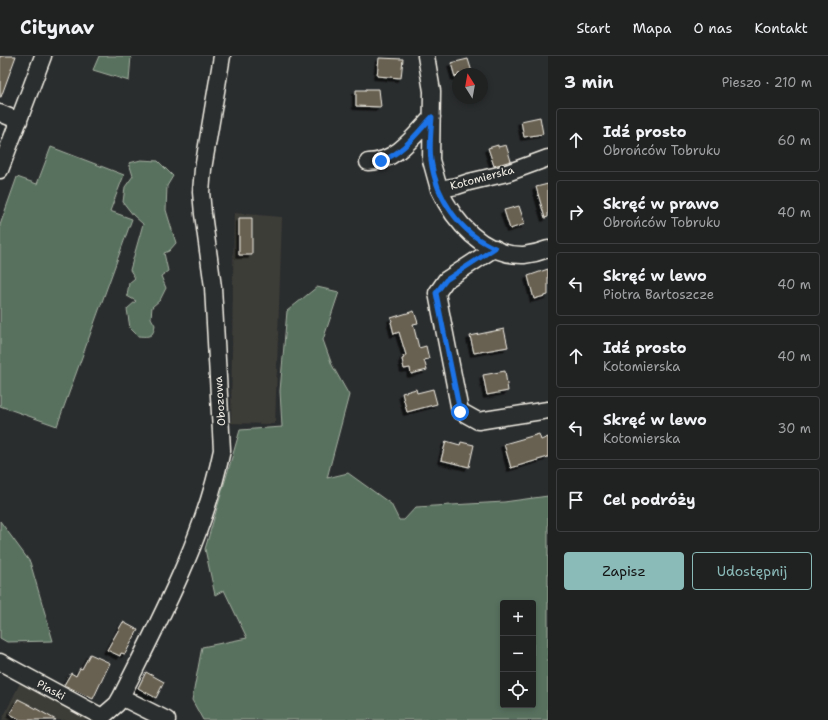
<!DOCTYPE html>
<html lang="pl">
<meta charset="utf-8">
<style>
:root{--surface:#202222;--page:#2d2f2f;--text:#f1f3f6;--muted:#a2a4a5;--line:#3d3f40;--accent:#8bbbb9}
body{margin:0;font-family:"Shantell Sans",sans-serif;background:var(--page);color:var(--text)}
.controls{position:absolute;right:12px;bottom:12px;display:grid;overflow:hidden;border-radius:4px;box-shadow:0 2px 6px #0003}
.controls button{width:36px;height:36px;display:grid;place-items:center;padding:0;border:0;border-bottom:1px solid var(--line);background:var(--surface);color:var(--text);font:20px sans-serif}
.compass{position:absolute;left:452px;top:12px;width:36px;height:36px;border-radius:50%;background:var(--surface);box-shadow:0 2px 6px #0003;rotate:349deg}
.stop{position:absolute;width:12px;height:12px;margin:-9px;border:3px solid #1a73e8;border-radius:50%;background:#fff}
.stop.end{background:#1a73e8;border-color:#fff;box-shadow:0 1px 4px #0008}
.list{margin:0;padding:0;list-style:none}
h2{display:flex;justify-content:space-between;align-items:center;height:52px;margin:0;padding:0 16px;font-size:17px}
h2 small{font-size:13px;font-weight:400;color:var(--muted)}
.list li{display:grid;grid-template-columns:26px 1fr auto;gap:12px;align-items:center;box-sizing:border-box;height:64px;margin:0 8px 8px;padding:0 8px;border:1px solid var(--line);border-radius:4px}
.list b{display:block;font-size:15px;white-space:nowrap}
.list p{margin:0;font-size:13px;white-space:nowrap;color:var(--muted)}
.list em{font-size:13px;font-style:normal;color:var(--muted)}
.actions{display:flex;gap:8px;padding:12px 16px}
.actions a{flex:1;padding:9px 0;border:1px solid var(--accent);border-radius:4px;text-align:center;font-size:14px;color:var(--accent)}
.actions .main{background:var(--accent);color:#111}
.icon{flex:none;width:22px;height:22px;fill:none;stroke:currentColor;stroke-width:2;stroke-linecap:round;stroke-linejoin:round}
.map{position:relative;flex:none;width:548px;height:664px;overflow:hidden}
header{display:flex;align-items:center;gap:24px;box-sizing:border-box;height:56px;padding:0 20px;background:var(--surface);border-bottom:1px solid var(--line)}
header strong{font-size:19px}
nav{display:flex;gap:22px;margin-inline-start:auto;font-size:14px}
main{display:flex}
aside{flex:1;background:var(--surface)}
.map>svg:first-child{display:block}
.built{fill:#3d3d38}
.green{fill:#58715e;stroke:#a6b1a3;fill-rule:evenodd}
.building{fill:#686151;stroke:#f4f1e8;filter:url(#shadow)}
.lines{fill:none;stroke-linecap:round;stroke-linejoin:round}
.minor-casing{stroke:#f4f1e8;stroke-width:19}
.minor{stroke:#2a2d2e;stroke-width:16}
.route{stroke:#1a73e8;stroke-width:5}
.labels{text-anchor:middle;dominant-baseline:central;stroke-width:4;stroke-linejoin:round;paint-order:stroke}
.street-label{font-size:11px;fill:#f4f1e8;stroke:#2a2d2e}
</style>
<header>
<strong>Citynav</strong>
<nav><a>Start</a><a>Mapa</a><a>O nas</a><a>Kontakt</a></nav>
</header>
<main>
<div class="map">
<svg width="548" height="664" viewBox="0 0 548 664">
<defs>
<filter id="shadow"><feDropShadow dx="-3.5" dy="3.5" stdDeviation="0" flood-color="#0009"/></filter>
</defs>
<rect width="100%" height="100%" fill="#2a2d2e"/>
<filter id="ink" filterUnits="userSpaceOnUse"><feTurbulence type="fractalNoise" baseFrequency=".025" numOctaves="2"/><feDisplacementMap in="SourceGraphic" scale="8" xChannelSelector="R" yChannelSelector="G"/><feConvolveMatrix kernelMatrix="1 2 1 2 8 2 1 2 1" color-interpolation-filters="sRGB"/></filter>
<g filter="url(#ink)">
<path class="built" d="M 234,157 L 282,161 L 275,368 L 231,367 Z
M 21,625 L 94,664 L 2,664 Z"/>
<path class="green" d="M 99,0 L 131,0 L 129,25 L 93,14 Z
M 51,91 L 124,119 L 110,155 L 132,163 L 57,370 L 0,350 L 0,169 L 17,121 L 37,128 Z
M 141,104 L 158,105 L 173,120 L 167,130 L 166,154 L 176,187 L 169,195 L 164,197 L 168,215 L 161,220 L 166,232 L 160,244 L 152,251 L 151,262 L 155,269 C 153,281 150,281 138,280 L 130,272 L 127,253 L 136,245 L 127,240 L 129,227 L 135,222 L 130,214 L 143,168 L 133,159 L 123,146 L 125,131 L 133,120 L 129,107 Z
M 317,231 L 339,236 L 323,284 L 332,309 L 349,339 L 327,422 L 348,417 L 391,448 L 399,464 L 404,464 L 416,451 L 504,446 L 548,440 L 548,664 L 203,664 L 192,644 L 202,591 L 247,582 L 224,534 L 215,539 L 205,493 L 240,374 L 282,371 L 280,335 L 287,255 ZM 503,547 L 533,547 L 533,649 L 503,649 Z
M 0,465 L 30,506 L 53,585 L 7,586 L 0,582 Z"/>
<path class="building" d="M 0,0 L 16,0 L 1,41 L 0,41 Z
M 379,2 L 403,3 L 401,22 L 377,20 Z
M 468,3 L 472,16 L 458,18 L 458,20 L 455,21 L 451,7 Z
M 366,33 L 379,33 L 381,51 L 356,50 L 356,34 L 366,34 Z
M 540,61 L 543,78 L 524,81 L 521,65 Z
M 498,89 L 498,91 L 506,89 L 511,105 L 494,110 L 488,92 Z
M 548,128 L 548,161 L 545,162 L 536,131 Z
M 519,150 L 525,168 L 510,173 L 504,154 Z
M 239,162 L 252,162 L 252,199 L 239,199 Z
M 548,213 L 548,239 L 534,243 L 528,220 Z
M 414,255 L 418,267 L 413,268 L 419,292 L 426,290 L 429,303 L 424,304 L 427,314 L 411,318 L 410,312 L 404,313 L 402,303 L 404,302 L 403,300 L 406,299 L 399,276 L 394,278 L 391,266 L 392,265 L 391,262 Z
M 504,273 L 508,291 L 474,297 L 470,280 Z
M 505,315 L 508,335 L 487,339 L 483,319 Z
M 416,333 L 417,337 L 433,333 L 437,348 L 407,356 L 402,337 Z
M 539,378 L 541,384 L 548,381 L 548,401 L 511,412 L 504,388 Z
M 446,385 L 460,389 L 461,386 L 474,389 L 469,411 L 441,404 Z
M 123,566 L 138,574 L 125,598 L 121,597 L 120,600 L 107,594 Z
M 90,598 L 110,607 L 93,643 L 64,629 L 71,617 L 76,620 L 80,612 L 82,613 Z
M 146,616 L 164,626 L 156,642 L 138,632 Z
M 18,643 L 28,648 L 56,664 L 21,664 L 10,658 Z"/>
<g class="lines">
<g class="minor-casing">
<path id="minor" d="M 426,0 L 432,35 L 431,104 L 439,133 L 457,130 L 469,126 L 507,117 L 548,102
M 0,57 L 19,65
M 368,106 C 396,106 414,80 432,61
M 0,114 L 43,0
M 439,133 C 454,166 483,200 524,199 C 532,198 540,196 548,193
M 495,192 L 446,224 L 437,237 L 460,355 L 478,365 L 548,354
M 0,606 L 102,661
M 121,641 L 167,664
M 102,664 L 102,661 L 117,648 L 121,641 C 161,561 204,482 222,394 L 213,231 L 203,158 L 201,136 L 203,113 L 222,0"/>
</g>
<use href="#minor" class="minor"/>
</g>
</g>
<g class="lines" filter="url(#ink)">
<path class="route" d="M 381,105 C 402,98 417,77 432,61 C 431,75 429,91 431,104 C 436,142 460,177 495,192 L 446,224 L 436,237 L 460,356"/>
</g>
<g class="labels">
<g class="street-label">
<text transform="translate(482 122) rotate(-15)">Kotomierska</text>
<text transform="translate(220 345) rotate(-94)">Obozowa</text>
<text transform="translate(51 634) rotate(28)">Piaski</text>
</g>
</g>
</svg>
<div class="controls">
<button>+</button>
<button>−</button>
<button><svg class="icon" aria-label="locate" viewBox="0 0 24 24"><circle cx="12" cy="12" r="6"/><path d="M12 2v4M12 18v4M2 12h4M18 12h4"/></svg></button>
</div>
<svg class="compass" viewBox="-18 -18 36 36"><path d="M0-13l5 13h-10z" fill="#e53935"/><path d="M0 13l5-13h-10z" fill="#a2a4a5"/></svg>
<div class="stop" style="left:460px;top:356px"></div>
<div class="stop end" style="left:381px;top:105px"></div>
</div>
<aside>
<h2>3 min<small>Pieszo · 210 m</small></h2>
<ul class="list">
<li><svg class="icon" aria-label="ahead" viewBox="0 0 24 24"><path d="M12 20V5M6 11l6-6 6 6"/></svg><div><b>Idź prosto</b><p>Obrońców Tobruku</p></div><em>60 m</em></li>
<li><svg class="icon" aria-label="right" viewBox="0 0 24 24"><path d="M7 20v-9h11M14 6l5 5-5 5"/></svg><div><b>Skręć w prawo</b><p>Obrońców Tobruku</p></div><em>40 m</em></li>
<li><svg class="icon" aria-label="left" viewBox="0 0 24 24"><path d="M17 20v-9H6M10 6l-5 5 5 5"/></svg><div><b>Skręć w lewo</b><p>Piotra Bartoszcze</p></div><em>40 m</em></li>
<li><svg class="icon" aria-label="ahead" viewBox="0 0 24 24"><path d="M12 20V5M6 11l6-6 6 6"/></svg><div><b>Idź prosto</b><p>Kotomierska</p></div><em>40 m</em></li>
<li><svg class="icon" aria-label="left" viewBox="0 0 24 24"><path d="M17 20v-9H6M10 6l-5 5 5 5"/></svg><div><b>Skręć w lewo</b><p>Kotomierska</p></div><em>30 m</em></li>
<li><svg class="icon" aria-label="arrive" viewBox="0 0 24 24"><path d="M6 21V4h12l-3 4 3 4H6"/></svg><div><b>Cel podróży</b></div></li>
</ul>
<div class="actions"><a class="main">Zapisz</a><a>Udostępnij</a></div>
</aside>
</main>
